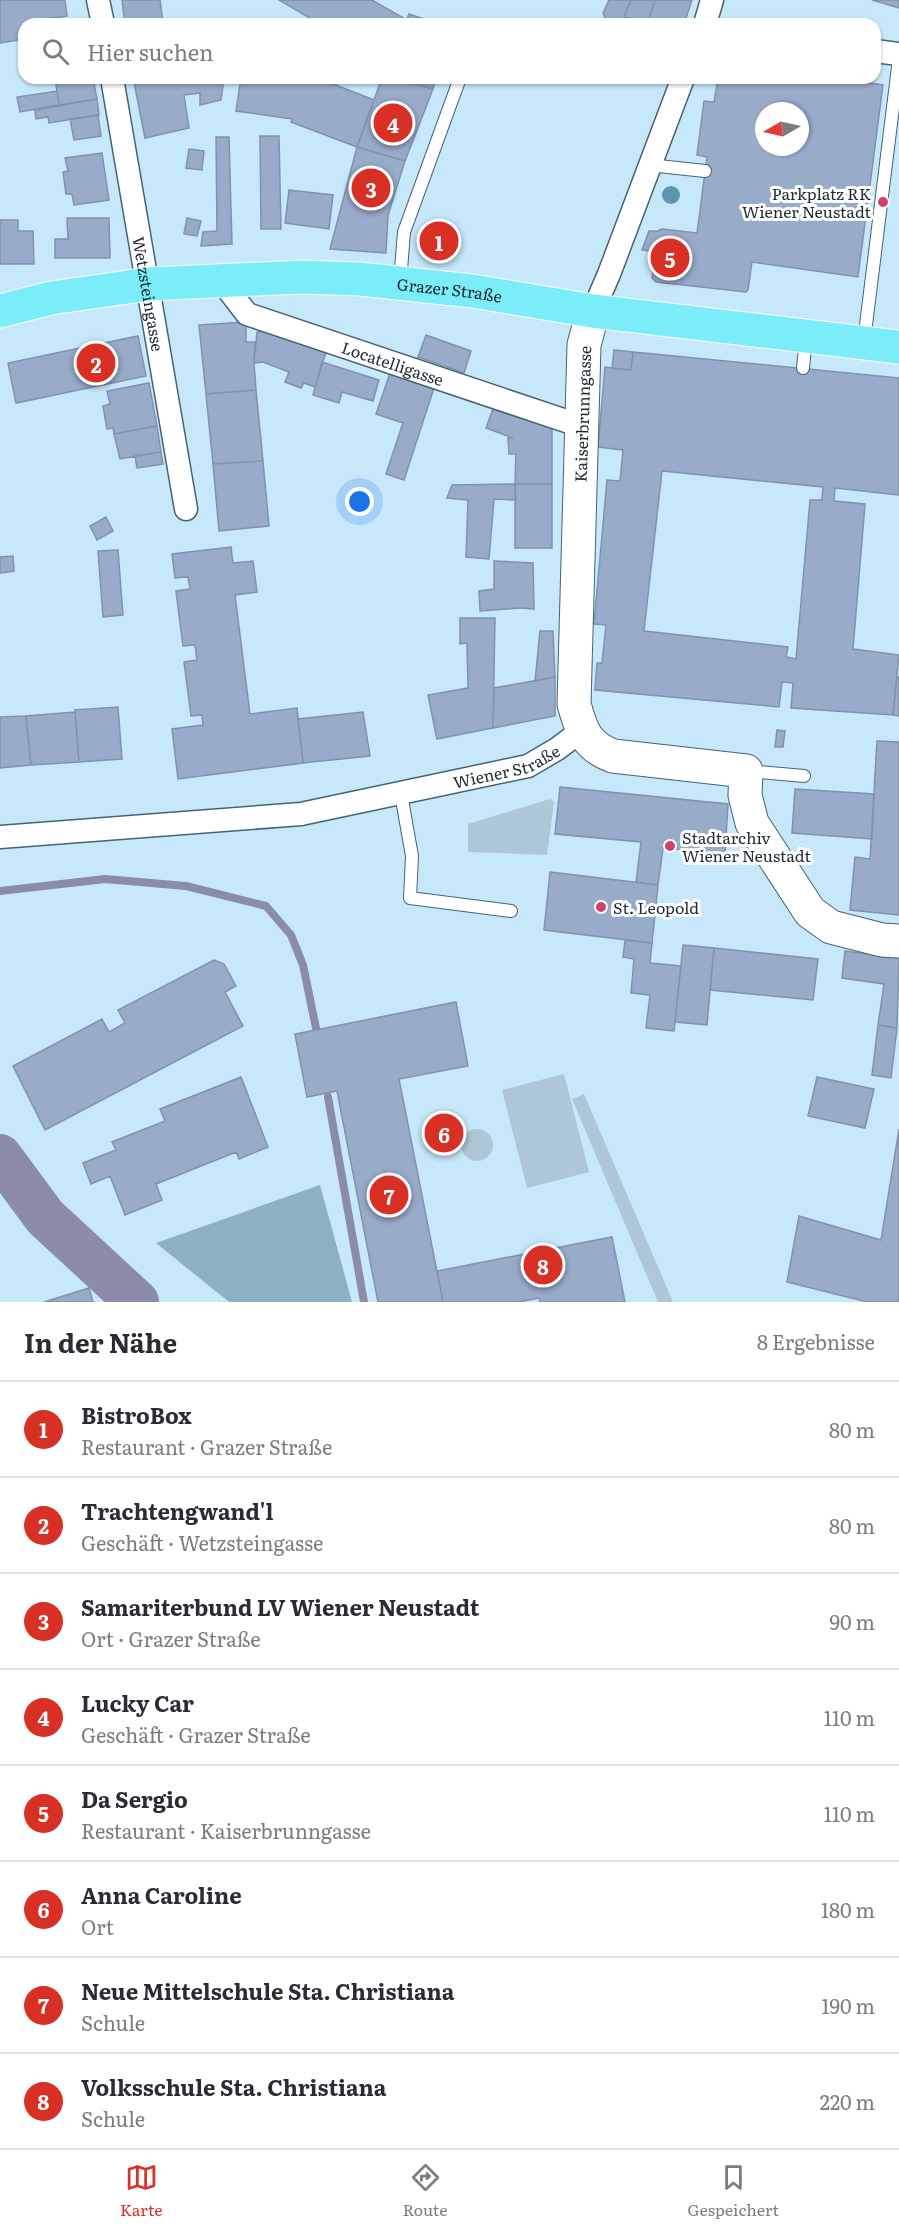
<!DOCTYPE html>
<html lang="de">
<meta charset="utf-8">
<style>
:root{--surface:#fff;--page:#f2f2f3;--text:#2b2b33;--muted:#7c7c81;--line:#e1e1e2;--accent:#d93025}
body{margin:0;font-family:Literata,serif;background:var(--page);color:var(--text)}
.compass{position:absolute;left:755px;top:102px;width:54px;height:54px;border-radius:50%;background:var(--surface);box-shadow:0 2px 4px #0004;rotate:261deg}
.you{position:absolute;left:360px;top:502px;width:21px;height:21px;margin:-15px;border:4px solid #fff;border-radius:50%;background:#1a73e8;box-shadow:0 0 0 9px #1a73e833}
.badge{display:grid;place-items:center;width:39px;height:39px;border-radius:50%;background:var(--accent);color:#fff;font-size:20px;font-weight:700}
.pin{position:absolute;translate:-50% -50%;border:3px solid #fff;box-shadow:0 2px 6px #0006}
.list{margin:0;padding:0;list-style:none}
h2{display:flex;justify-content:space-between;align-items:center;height:78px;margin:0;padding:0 24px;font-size:26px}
h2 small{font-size:20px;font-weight:400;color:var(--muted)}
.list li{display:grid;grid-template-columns:39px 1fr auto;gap:18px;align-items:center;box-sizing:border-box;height:96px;padding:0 24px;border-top:2px solid var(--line)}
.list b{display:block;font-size:22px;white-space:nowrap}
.list p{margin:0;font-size:20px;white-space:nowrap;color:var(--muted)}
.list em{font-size:20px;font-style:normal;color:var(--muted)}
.icon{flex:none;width:33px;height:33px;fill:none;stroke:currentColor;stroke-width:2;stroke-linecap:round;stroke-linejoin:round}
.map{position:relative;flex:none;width:899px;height:1302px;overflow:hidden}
.search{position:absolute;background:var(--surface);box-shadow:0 2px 4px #0004;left:18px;right:18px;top:18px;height:66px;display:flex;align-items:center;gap:15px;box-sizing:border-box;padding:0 21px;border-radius:18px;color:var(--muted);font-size:22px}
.sheet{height:846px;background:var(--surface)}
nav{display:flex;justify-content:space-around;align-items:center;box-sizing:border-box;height:84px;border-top:2px solid var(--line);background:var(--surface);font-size:16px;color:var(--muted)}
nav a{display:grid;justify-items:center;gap:3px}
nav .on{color:var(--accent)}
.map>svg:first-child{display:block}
.green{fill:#adc7d6}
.forest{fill:#8cb0c4}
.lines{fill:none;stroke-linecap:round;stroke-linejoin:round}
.stream{stroke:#8c8bac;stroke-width:8}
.river{stroke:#8c8bac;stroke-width:44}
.building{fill:#98abc9;stroke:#8192ac;stroke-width:1.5;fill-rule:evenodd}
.lane-casing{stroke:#456373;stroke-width:14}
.street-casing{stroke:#456373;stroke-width:25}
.secondary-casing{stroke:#456373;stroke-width:35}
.primary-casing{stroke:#fff;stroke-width:35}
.lane{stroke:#fff;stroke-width:12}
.street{stroke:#fff;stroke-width:22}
.secondary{stroke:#fff;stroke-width:33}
.primary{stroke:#7aedf8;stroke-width:33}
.tree{fill:#5f95ac}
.poi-dot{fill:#d0426b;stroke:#fff;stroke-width:2}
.labels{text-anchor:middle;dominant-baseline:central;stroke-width:6;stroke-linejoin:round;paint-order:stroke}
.poi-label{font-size:16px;fill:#1e2b32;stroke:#fff;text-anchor:start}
.street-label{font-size:16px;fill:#1e2b32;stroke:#fff}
</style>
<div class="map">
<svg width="899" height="1302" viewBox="0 0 899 1302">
<rect width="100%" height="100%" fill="#c6e8fa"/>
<path class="green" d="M 550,799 L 554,802 L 547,855 L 468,852 L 468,824 Z
M 564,1074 L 589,1172 L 527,1188 L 502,1090 Z
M 584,1094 L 673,1302 L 658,1302 L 572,1099 Z
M461 1145a16 16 0 1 1 32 0a16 16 0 1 1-32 0Z"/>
<path class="forest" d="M 320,1185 L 352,1302 L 229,1302 L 156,1243 Z"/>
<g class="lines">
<path class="stream" d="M 0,891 L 105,879 L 186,886 L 266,906 L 291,935 L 303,965 L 316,1028
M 328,1097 L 364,1302"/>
<path class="river" d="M 0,1156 L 45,1217 L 137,1302"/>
</g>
<path class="building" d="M 0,0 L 65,0 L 67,16 L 34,21 L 35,24 L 24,24 L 24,39 L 0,43 Z
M 122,0 L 160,0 L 163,22 L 125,24 Z
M 279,0 L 372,0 L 407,20 L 405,24 L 320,24 Z
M 609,0 L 631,0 L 624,17 L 647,24 L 607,23 L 603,13 Z
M 631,0 L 655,0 L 647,24 L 624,17 Z
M 655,0 L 692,0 L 684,24 L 647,24 Z
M 872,0 L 899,0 L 899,8 Z
M 409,14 L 439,24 L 405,24 Z
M 55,78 L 93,78 L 97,99 L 59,105 Z
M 133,78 L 159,78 L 134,82 Z
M 159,78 L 224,78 L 221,100 L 200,105 L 200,93 L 184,95 L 189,128 L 145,138 L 134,82 Z
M 241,78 L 318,78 L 374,100 L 357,147 L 291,122 L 292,119 L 236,111 Z
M 382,78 L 394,78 L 433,89 L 405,161 L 357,147 Z
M 394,78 L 436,78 L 433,89 Z
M 718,78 L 864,78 L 863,82 L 883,85 L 858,277 L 752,262 L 748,290 L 746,292 L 656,282 L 652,278 L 656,252 L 642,250 L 649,231 L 658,231 L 662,229 L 697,233 L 707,157 L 697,155 L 704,101 L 714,102 ZM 764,111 L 800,111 L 800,147 L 764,147 Z
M 57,91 L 59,105 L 20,112 L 17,97 Z
M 97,99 L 99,115 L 49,123 L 48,117 L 36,119 L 35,110 Z
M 98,115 L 101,136 L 74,140 L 70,119 Z
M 260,136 L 279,136 L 281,229 L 261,229 Z
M 216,137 L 229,137 L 232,244 L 201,246 L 203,232 L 217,231 Z
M 357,147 L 405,161 L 388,215 L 386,253 L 330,249 Z
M 189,149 L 204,151 L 202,170 L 186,168 Z
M 102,153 L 109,200 L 74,205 L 72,194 L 66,194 L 63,172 L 68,171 L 65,158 Z
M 289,190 L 333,195 L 329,229 L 285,223 Z
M 67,218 L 109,218 L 110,258 L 55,258 L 55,239 L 68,239 Z
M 187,218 L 201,221 L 197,236 L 184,234 Z
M 0,220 L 18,220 L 18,231 L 33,231 L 34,264 L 0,264 Z
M 423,233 L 456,236 L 455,249 L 422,246 Z
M 246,322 L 246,342 L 255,342 L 254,363 L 256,390 L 206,394 L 199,325 Z
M 270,331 L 326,352 L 315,387 L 304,383 L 301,388 L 285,382 L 289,372 L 263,362 L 254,363 L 257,332 Z
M 426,335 L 471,351 L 464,373 L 418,357 Z
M 138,336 L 146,376 L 16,403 L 8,363 Z
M 614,350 L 633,352 L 631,370 L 612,368 Z
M 633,352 L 899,378 L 899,495 L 835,488 L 834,501 L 865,504 L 853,649 L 899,655 L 893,715 L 791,708 L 793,683 L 782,682 L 779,707 L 595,690 L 597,663 L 602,663 L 606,625 L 594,624 L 607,480 L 620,481 L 623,450 L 598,447 L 605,367 L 631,370 ZM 662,471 L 823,487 L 822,500 L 810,500 L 796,659 L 786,657 L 788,647 L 644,631 Z
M 322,362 L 379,380 L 373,401 L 342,392 L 339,403 L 313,395 Z
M 390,373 L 434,388 L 404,480 L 386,474 L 403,423 L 376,414 Z
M 149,383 L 157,426 L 114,434 L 113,428 L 107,429 L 103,406 L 110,404 L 107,391 Z
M 256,390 L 263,461 L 213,464 L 206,394 Z
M 494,406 L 552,428 L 552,484 L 515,484 L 516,454 L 509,454 L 508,438 L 513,438 L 486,428 Z
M 157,426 L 161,452 L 120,459 L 114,434 Z
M 161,452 L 163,464 L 137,468 L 135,456 Z
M 263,461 L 269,526 L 219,531 L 213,464 Z
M 515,484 L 552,484 L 552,548 L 515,548 Z
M 515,484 L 516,500 L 494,499 L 489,559 L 466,557 L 468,500 L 447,498 L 452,485 Z
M 106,517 L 113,531 L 97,540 L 90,526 Z
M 231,547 L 233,563 L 253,561 L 257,592 L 235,595 L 250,714 L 297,708 L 303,763 L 178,779 L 172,729 L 203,725 L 202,715 L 191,716 L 184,662 L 197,660 L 195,645 L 183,646 L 176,591 L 190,589 L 188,577 L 175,578 L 172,554 Z
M 118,550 L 123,615 L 103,617 L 98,551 Z
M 13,556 L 14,571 L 0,573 L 0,557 Z
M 494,561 L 533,563 L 534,609 L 520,608 L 480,611 L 479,591 L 494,589 Z
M 460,618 L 495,618 L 493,728 L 437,739 L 428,695 L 468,688 L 467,643 L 460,644 Z
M 540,631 L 553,631 L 555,677 L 535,681 Z
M 555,677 L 555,716 L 493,728 L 494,688 Z
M 897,677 L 899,677 L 899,716 L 893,715 Z
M 118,707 L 122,759 L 79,762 L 75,710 Z
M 75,712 L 79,762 L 31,765 L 26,716 Z
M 363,712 L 370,756 L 303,763 L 298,719 Z
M 26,716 L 31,765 L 0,768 L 0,717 Z
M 777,730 L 785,731 L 783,747 L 775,747 Z
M 877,741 L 899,742 L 899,915 L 850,910 L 855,857 L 870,859 Z
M 560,787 L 728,804 L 725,853 L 663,848 L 658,885 L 636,882 L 641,842 L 555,834 Z
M 795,789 L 874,794 L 872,839 L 792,833 Z
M 550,872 L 658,885 L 652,943 L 544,930 Z
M 625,940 L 652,943 L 650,963 L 681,966 L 674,1031 L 646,1028 L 650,995 L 631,993 L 634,959 L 623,957 Z
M 683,945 L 714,948 L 707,1025 L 675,1022 Z
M 714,948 L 818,959 L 813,1000 L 710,990 Z
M 845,951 L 899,958 L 897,1028 L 878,1025 L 884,984 L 842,978 Z
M 214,960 L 224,964 L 236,986 L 225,992 L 243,1026 L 45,1130 L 13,1066 L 102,1019 L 109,1032 L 125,1023 L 118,1010 Z
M 456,1002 L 468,1066 L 399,1079 L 443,1302 L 378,1302 L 337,1091 L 307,1097 L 295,1034 Z
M 878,1025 L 897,1028 L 891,1078 L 872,1075 Z
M 241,1077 L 268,1147 L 239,1159 L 236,1152 L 156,1184 L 162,1200 L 125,1215 L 110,1176 L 91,1184 L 83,1163 L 116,1150 L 112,1142 L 165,1121 L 160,1109 Z
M 817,1077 L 874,1089 L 865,1128 L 808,1116 Z
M 899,1129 L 899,1302 L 867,1302 L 787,1282 L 799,1216 L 881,1240 Z
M 612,1237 L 625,1302 L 540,1302 L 539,1298 L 519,1302 L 443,1302 L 437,1271 Z
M 89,1288 L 93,1302 L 44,1302 Z"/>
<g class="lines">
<g class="lane-casing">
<path id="lane" d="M 649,165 L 705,171
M 400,282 L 404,232 L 460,78
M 864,341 L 899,59
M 803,368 L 806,337
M 747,771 L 804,776
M 401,794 L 412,856 L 410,898 L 511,911"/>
</g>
<g class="street-casing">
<g id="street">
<path d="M 98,0 L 103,24"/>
<path d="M 705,24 L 712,0"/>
<path d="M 875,51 L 899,54"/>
<path id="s1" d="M 112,78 L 186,509"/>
<path id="s2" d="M 220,279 L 247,314 L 581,426"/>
<path d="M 593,311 L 609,274 L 683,78"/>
<path id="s3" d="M 0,837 L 301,814 L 528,766 L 557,749 L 581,731"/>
</g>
</g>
<g class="secondary-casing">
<path id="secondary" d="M 593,311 L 584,345 L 574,704 C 581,730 586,746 613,756 L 746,771 L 745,795 L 752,823 L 810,912 L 831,927 L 882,940 L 899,941"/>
</g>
<g class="primary-casing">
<g id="primary">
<path id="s4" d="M 0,311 L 51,298 L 149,284 L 302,277 L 360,279 L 472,291 L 593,311 L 899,347"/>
</g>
</g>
<use href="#lane" class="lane"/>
<use href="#street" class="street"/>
<use href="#secondary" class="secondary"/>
<use href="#primary" class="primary"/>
</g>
<circle class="tree" cx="671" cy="195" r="9"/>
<g class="poi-dot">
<circle cx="883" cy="202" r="6"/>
<circle cx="670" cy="846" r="6"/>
<circle cx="601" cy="907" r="6"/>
</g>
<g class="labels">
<g class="poi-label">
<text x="871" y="193" text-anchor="end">Parkplatz RK<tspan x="871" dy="18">Wiener Neustadt</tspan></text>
<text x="682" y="837">Stadtarchiv<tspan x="682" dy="18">Wiener Neustadt</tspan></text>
<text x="613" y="907">St. Leopold</text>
</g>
<g class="street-label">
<text stroke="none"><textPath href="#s4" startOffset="453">Grazer Straße</textPath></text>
<text stroke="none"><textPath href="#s1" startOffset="219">Wetzsteingasse</textPath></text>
<text stroke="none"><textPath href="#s2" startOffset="198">Locatelligasse</textPath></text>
<text transform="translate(582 414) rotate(-88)">Kaiserbrunngasse</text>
<text stroke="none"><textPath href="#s3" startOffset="513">Wiener Straße</textPath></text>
</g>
</g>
</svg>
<svg class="compass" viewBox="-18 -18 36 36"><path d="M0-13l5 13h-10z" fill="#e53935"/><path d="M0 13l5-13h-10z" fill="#7c7c81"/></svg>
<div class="you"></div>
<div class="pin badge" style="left:439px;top:241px">1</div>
<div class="pin badge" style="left:96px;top:363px">2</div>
<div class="pin badge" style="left:371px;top:188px">3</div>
<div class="pin badge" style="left:393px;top:123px">4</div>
<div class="pin badge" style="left:670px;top:258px">5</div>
<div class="pin badge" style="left:444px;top:1133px">6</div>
<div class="pin badge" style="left:389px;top:1195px">7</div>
<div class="pin badge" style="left:543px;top:1265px">8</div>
<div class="search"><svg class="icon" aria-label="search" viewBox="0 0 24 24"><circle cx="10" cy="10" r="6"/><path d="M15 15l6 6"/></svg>Hier suchen</div>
</div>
<section class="sheet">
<h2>In der Nähe<small>8 Ergebnisse</small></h2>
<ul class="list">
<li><span class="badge">1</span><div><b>BistroBox</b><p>Restaurant · Grazer Straße</p></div><em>80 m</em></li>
<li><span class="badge">2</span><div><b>Trachtengwand'l</b><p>Geschäft · Wetzsteingasse</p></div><em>80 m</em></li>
<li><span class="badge">3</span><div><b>Samariterbund LV Wiener Neustadt</b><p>Ort · Grazer Straße</p></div><em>90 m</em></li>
<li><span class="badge">4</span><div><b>Lucky Car</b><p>Geschäft · Grazer Straße</p></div><em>110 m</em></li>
<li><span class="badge">5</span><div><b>Da Sergio</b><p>Restaurant · Kaiserbrunngasse</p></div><em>110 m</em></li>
<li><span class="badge">6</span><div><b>Anna Caroline</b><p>Ort</p></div><em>180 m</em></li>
<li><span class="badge">7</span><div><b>Neue Mittelschule Sta. Christiana</b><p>Schule</p></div><em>190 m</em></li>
<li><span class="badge">8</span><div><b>Volksschule Sta. Christiana</b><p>Schule</p></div><em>220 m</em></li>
</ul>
</section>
<nav>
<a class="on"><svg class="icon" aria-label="map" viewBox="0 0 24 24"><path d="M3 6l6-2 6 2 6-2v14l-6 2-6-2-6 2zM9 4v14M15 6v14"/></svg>Karte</a>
<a><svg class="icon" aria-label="directions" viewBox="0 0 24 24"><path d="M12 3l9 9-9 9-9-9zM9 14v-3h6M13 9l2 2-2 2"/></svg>Route</a>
<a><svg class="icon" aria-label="saved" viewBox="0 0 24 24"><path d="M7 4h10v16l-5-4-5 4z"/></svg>Gespeichert</a>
</nav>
